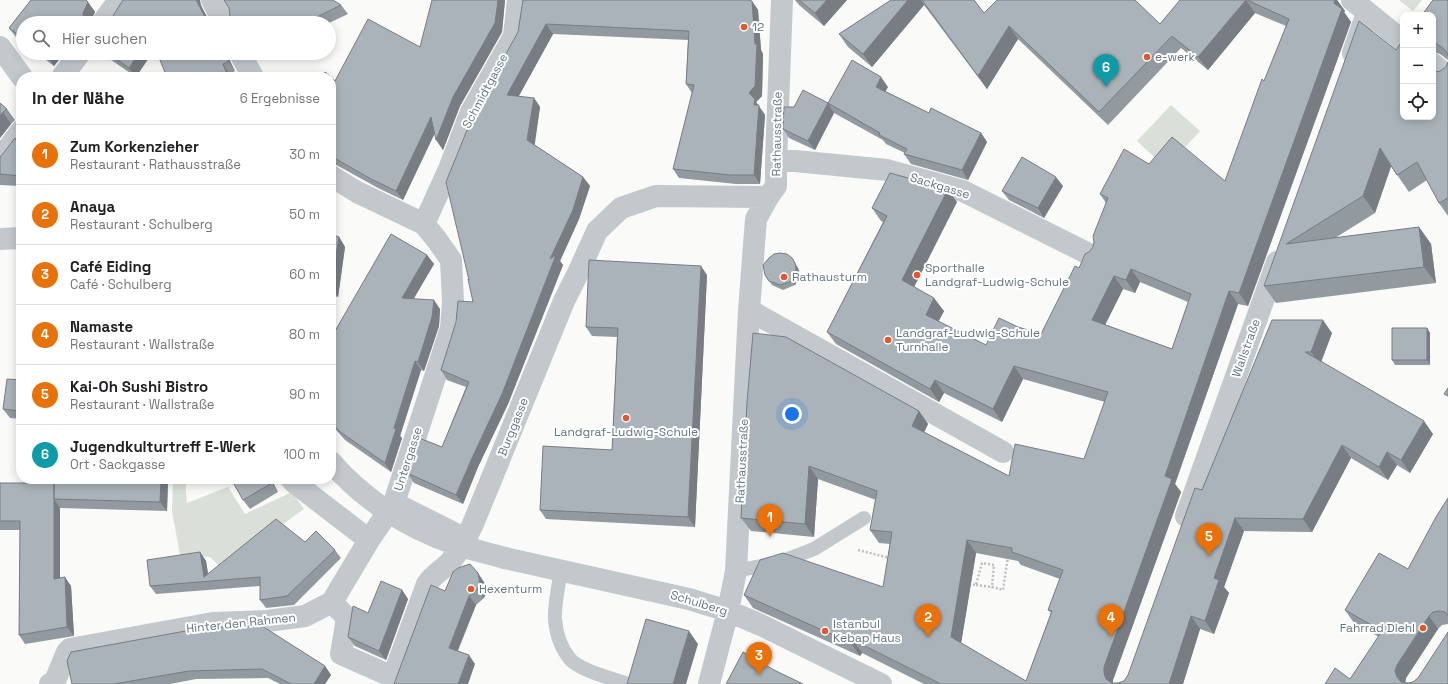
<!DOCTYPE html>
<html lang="de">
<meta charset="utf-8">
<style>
:root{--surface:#fff;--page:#f2f2f2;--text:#202124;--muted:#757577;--line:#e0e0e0;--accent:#e4572e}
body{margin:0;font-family:"Space Grotesk",sans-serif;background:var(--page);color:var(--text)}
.controls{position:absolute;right:12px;top:12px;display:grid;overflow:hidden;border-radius:8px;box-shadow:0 2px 10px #0003}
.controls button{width:36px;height:36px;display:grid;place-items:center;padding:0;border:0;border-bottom:1px solid var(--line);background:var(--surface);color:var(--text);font:20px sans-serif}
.you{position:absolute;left:792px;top:414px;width:14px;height:14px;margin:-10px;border:3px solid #fff;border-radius:50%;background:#1a73e8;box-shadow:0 0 0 6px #1a73e833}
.badge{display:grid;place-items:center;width:26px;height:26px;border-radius:50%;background:var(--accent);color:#fff;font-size:13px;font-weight:700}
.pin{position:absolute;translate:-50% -33px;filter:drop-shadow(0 1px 2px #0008)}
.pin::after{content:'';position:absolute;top:21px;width:14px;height:12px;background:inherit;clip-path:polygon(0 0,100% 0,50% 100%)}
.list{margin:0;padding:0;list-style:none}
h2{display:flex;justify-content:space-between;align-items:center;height:52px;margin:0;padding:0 16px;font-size:17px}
h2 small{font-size:13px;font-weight:400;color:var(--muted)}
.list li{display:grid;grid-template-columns:26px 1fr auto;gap:12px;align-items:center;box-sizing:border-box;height:60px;padding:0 16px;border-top:1px solid var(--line)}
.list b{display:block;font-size:15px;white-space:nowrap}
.list p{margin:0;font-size:13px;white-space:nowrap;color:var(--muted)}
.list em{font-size:13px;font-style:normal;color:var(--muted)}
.icon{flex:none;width:22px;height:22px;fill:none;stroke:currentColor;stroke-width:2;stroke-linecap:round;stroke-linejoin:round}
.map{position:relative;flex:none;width:1448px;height:684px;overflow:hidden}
.search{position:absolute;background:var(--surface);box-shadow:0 2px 10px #0003;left:16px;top:16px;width:320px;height:44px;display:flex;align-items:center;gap:10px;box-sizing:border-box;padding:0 14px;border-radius:22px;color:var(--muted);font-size:15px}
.panel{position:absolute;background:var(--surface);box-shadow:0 2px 10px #0003;left:16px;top:72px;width:320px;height:412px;border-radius:16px}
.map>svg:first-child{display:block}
.green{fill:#dadfd7}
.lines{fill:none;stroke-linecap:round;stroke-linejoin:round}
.path{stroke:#bbbfc2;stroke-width:2.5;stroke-dasharray:2 2;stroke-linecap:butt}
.service{stroke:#c3c8cc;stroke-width:14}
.minor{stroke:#c3c8cc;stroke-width:22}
.minor-bridge{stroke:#c3c8cc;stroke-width:22}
.wall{fill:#929a9f;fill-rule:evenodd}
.shaded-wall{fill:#777d82}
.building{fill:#aab3b9;stroke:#777d82;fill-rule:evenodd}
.poi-dot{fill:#e4572e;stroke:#fff;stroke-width:1.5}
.labels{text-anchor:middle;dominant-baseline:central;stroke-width:4;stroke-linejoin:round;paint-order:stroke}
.poi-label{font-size:12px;fill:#657683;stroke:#fff;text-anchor:start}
.street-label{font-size:12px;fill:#657683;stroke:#fff}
</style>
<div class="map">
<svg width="1448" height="684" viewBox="0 0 1448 684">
<rect width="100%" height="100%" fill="#fafaf8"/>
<path class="green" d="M 1399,0 L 1422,0 L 1413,11 Z
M 1171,105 L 1200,131 L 1166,168 L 1137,141 Z
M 173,479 L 185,479 L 187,503 L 228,487 L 245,514 L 292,492 L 304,509 L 221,568 L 210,557 L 180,555 L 172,511 Z"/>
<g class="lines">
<path class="path" d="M 858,550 L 890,558
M 969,584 L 976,585 L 982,563 L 994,565 L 992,587 L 1003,590 L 1008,556
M 976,585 L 992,587"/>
<path class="service" d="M 561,570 C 559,584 554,605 555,619 C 556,633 561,648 570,659 C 579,670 615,680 629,684
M 736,571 L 780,562 L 814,549 L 864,518"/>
<path class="minor" d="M 212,0 L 224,23
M 1352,0 L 1403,41
M 102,23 L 119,0
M 0,47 L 22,77
M 240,53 L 253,77
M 1353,53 L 1367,13
M 1433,64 L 1448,76
M 62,77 L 80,53
M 0,159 L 21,131
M 776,161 L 795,161 L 887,170 L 963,191 L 1091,255
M 424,224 L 449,169 L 471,112 L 514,36 L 518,0
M 0,239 L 21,238
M 749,310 L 1003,452
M 291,479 L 295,483 L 369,540
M 394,503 L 466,539
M 1186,516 L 1277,262
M 505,558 L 689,599 L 728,611 L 761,625 L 881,684
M 332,602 L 347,618 L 341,654 L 393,677 L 427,584 C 434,574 442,570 450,562 C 460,551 467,537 473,524 L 564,301 L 578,273 L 597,231 L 621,208 L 656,196 L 768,197
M 50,684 L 55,681 L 67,652 L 70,649 L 213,623 L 267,621 L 305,616 L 332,602 L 369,540 L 394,503 L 451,328 L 453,302 L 451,260 L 437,240 L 424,224 L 357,192 L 331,176
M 709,684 L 728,611 L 736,571 L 749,310 L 756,219 L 768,197 L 776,186 L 776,161 L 782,0"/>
<path class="minor-bridge" d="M 331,462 C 363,499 406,527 452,543 C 469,549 487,553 505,558"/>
</g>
<path class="wall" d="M 31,0 L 86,0 L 88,2 L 95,12 L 90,22 L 90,23 L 23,23 L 23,43 L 16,37 L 9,28 Z
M 432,0 L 505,0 L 502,32 L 460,106 L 443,150 L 435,133 L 403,200 L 378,188 L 331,162 L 331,77 L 335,81 L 420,47 Z
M 523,0 L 752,1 L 758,10 L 761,50 L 763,54 L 762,96 L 756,102 L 765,115 L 760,184 L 736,184 L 679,178 L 673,169 L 692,93 L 686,84 L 688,40 L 553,34 L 518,97 L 534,98 L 540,107 L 534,145 L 583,177 L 590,186 L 579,219 L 560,261 L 563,265 L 508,404 L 478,467 L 463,504 L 414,483 L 407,473 L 442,447 L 466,387 L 447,380 L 441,370 L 473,302 L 469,280 L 518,32 Z
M 795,0 L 847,0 L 824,26 L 799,5 Z
M 891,0 L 974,0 L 984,13 L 1160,24 L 1180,0 L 1337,0 L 1345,11 L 1344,12 L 1351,22 L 1248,306 L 1238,304 L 1175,484 L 1181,492 L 1113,680 L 1113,683 L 1118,683 L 1124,681 L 1128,675 L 1202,490 L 1272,320 L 1332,333 L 1321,362 L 1433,434 L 1410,473 L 1397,465 L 1388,480 L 1351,458 L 1312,532 L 1244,531 L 1224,587 L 1229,593 L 1214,634 L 1200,629 L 1183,684 L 924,684 L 862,653 L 860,656 L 753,608 L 744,595 L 883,587 L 890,544 L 879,543 L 870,530 L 876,500 L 818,479 L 814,537 L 751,531 L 741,518 L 747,402 L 919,411 L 928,424 L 924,432 L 1009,476 L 1084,459 L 1105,402 L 1023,379 L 1002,422 L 944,393 L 939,402 L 836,344 L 827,332 L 883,222 L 881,221 L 872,208 L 957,202 L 914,287 L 944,311 L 938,322 L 986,345 L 1018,327 L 1041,334 L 1079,268 L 1089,252 L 1093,247 L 1106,203 L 1100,194 L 1149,164 L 1225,181 L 1286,26 L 1255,13 L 1208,70 L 1181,48 L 1108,125 L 1018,39 L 987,89 L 924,5 L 872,67 L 848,47 L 839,34 ZM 1140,282 L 1188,302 L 1172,349 L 1105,325 L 1123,289 L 1135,293 ZM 976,553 L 1018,561 L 1021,565 L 1060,579 L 1048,610 L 1051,613 L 1026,681 L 961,643 Z
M 1448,0 L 1448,60 L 1440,54 L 1434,52 L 1433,52 L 1433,15 Z
M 341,5 L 348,14 L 329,23 L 225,23 Z
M 1396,50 L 1403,117 L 1435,72 L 1440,71 L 1446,67 L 1448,62 L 1448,216 L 1439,203 L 1427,180 L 1409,192 L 1391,166 L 1375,213 L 1335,238 L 1419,227 L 1431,244 L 1436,283 L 1276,303 L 1264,286 Z
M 37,53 L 64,53 L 54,66 Z
M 101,53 L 152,53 L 136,77 Z
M 228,53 L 229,59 L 235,71 L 229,74 L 231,77 L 167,77 Z
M 253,53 L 270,53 L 258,59 Z
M 888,87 L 885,91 L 929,113 L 981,133 L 987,142 L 968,180 L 911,164 L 904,154 L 905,153 L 886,144 L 883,140 L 834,113 L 815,150 L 789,138 L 783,129 L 828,103 Z
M 0,103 L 7,109 L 15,120 L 11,124 L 0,138 Z
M 21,147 L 21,186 L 0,185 L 0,157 Z
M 1063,186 L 1044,218 L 1009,200 L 1002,191 Z
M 331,234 L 339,237 L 345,247 L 338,297 L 331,295 Z
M 427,255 L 434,264 L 413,299 L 440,309 L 439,326 L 424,371 L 421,370 L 400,436 L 402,438 L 391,472 L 345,440 L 331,424 L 331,338 Z
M 798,268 L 800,274 L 798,280 L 795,285 L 783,290 L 772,285 L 765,275 Z
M 707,275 L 695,527 L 546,519 L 540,510 L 612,450 L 617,337 L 592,336 L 586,327 Z
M 1427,328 L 1430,333 L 1430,365 L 1395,365 L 1392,360 Z
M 21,380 L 21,419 L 10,418 L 3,409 Z
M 54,479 L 168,479 L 167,511 L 60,508 L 60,577 L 71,586 L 74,636 L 25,644 L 19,635 L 20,530 L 0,530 L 0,483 L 54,483 Z
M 271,479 L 278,492 L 250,509 L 243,500 Z
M 1448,498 L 1448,624 L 1442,625 L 1438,629 L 1406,678 L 1405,683 L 1408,683 L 1448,684 L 1325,684 L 1350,679 L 1379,637 L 1354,623 L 1345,610 L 1408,569 Z
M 305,542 L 335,550 L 341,558 L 294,605 L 266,608 L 260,600 L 260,586 L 156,594 L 150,586 L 200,552 L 206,561 L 208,573 Z
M 484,582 L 486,593 L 484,598 L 476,605 L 458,651 L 475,664 L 394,684 L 445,591 Z
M 402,590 L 408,599 L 386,660 L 355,646 L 348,637 L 368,613 Z
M 67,661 L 325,666 L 331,675 L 325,684 L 280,684 L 268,678 L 196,679 L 170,684 L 72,684 Z"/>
<path class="shaded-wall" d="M 196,0 L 200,0 L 201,5 L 210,23 L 206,19 Z
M 498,0 L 505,0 L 502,32 L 460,106 L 443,150 L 436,140 L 453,97 Z
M 827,0 L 847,0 L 824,26 L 815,13 Z
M 908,0 L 921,0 L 924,5 L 872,67 L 863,54 Z
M 1246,0 L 1255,13 L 1208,70 L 1198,57 Z
M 1335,0 L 1337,0 L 1345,11 L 1344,12 L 1351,22 L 1248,306 L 1239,293 Z
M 752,1 L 758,10 L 761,50 L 763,54 L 762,96 L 756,102 L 765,115 L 760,184 L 754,175 L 754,105 L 749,93 L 755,44 Z
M 88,2 L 95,12 L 90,22 L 90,23 L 87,23 L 84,19 L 83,13 Z
M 546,24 L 553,34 L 514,105 L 507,95 Z
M 1009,26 L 1018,39 L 987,89 L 978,76 Z
M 51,53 L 64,53 L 54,66 L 48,57 Z
M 139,53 L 152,53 L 136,77 L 129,68 Z
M 224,53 L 228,53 L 229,59 L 235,71 L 229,61 Z
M 223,64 L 229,74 L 231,77 L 228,77 Z
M 881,77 L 888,87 L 883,96 L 876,87 Z
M 534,98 L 540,107 L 534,150 L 527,140 Z
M 828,103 L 834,113 L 815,150 L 808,141 Z
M 3,112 L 11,124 L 0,138 L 0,116 Z
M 431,117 L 438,126 L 403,200 L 396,191 Z
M 981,133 L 987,142 L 968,180 L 962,170 Z
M 1380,148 L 1392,164 L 1375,213 L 1363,196 Z
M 583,177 L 590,186 L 579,219 L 560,261 L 563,265 L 508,404 L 478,467 L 463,504 L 456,495 L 472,458 Z
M 1056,177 L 1063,186 L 1044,218 L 1038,208 Z
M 948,189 L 957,202 L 911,293 L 902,280 Z
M 1419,227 L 1431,244 L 1436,283 L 1424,267 Z
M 339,237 L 345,247 L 338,297 L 331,288 Z
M 427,255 L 434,264 L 409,307 L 402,298 Z
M 792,258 L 798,268 L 800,274 L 798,280 L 795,285 L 792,281 Z
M 701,266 L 707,275 L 695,527 L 688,517 Z
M 1131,269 L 1140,282 L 1135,293 L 1126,280 Z
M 1114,276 L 1123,289 L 1101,333 L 1092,320 Z
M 1229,291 L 1238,304 L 1175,484 L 1181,492 L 1113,680 L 1113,684 L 1106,679 L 1104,673 L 1104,667 L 1165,476 Z
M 934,298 L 944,311 L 935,328 L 926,315 Z
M 434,300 L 440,309 L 439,326 L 424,371 L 418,362 Z
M 1323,320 L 1332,333 L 1320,365 L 1311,352 Z
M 1427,328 L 1430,333 L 1430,365 L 1427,360 Z
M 415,361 L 421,370 L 400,436 L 402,438 L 391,472 L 385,463 L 394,428 Z
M 1014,366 L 1023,379 L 1002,422 L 993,409 Z
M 935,380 L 944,393 L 939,402 L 930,389 Z
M 919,411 L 928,424 L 921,439 L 912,426 Z
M 1424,421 L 1433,434 L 1410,473 L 1401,460 Z
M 1342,445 L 1351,458 L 1312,532 L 1303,519 Z
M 1387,452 L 1397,465 L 1388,480 L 1379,467 Z
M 809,466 L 818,479 L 814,537 L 805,524 Z
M 161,479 L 168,479 L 167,511 L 160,502 Z
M 270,479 L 271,479 L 278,492 L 272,483 Z
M 54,499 L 60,508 L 60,588 L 54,579 Z
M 1235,518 L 1244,531 L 1224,587 L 1229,593 L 1214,634 L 1205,621 L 1214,578 Z
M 967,540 L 976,553 L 960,650 L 951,637 Z
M 200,552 L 206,561 L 209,581 L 204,577 Z
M 478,573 L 484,582 L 486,593 L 484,598 L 477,589 Z
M 65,577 L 71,586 L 74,636 L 67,627 Z
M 402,590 L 408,599 L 386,660 L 379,651 Z
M 469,596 L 476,605 L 455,656 L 449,648 Z
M 1191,616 L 1200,629 L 1183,684 L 1169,684 Z
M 1429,616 L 1438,629 L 1406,678 L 1405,684 L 1402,684 L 1397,677 L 1395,671 L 1397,665 Z
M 689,631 L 698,644 L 686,684 L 673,684 Z
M 853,640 L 862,653 L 860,656 L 851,643 Z
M 469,655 L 475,664 L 468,684 L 458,684 Z
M 325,666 L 331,675 L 325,684 L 314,684 Z"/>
<path class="building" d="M 31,0 L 86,0 L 88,2 L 83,13 L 84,19 L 87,23 L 23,23 L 23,38 L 9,28 Z
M 123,0 L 196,0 L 206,19 L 210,23 L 103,23 L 108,17 L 111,19 Z
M 224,0 L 333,0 L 341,5 L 305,23 L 225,23 L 228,20 L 230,15 L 229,8 Z
M 432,0 L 498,0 L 495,23 L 453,97 L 436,140 L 431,117 L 396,191 L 371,179 L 331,156 L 331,77 L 335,81 L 368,19 L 420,47 Z
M 523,0 L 748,0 L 752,1 L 755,44 L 757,44 L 755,86 L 749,93 L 755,99 L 754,105 L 759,105 L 754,175 L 730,175 L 673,169 L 694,85 L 686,84 L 689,31 L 546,24 L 507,95 L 534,98 L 527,140 L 583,177 L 573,210 L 550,259 L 556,255 L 502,394 L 472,458 L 456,495 L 407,473 L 419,438 L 442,447 L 469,382 L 441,370 L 456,322 L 458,301 L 473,302 L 468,279 L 469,280 L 446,182 L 476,108 L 518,32 Z
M 799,0 L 827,0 L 815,13 Z
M 891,0 L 908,0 L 863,54 L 839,34 Z
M 922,0 L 974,0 L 984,13 L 997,0 L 1135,0 L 1160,24 L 1180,0 L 1246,0 L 1198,57 L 1172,36 L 1099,112 L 1009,26 L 978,76 Z
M 1247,0 L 1335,0 L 1334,3 L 1342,9 L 1239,293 L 1229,291 L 1165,476 L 1172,479 L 1104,667 L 1104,673 L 1106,679 L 1112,683 L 1118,683 L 1124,681 L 1128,675 L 1195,488 L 1202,490 L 1272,320 L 1323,320 L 1311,352 L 1305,352 L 1424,421 L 1401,460 L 1387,452 L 1379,467 L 1342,445 L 1303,519 L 1235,518 L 1214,578 L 1219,580 L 1205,621 L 1191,616 L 1169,684 L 941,684 L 853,640 L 851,643 L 744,595 L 760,560 L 783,553 L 883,587 L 892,532 L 870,530 L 877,491 L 809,466 L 805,524 L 741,518 L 747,402 L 753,333 L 786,337 L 919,411 L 912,426 L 1009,476 L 1015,444 L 1084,459 L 1108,392 L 1014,366 L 993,409 L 935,380 L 930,389 L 827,332 L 887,216 L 872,208 L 890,173 L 948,189 L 902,280 L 934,298 L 926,315 L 986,345 L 999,318 L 1018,327 L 1041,334 L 1075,266 L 1079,268 L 1085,254 L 1089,252 L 1093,247 L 1094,242 L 1093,236 L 1108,198 L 1100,194 L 1124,149 L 1149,164 L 1172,137 L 1225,181 L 1262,79 L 1264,81 L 1289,19 ZM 1131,269 L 1191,294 L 1172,349 L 1092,320 L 1114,276 L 1126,280 ZM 967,540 L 1012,548 L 1012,552 L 1063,570 L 1048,610 L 1052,611 L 1026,681 L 951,637 Z
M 1433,0 L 1448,0 L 1448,56 L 1448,54 L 1444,49 L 1433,41 L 1433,15 L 1422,15 Z
M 1359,21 L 1396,50 L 1403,40 L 1403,117 L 1433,117 L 1433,71 L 1435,72 L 1440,71 L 1446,67 L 1448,62 L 1448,198 L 1439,203 L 1417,162 L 1397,175 L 1380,148 L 1363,196 L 1286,244 L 1419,227 L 1424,267 L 1264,286 Z
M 43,53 L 51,53 L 48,57 Z
M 108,53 L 139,53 L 129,68 Z
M 157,53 L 224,53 L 229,61 L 223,64 L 228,77 L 167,77 Z
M 852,60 L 881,77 L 876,87 L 929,113 L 931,108 L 981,133 L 962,170 L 904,154 L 907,149 L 879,135 L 880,133 L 828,103 Z
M 325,72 L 331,77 L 321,77 Z
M 803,90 L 828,103 L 808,141 L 783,129 L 784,107 L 794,107 Z
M 0,103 L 7,109 L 3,112 L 0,116 Z
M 15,138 L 21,147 L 21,176 L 0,174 L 0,157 L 2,155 Z
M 1022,157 L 1056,177 L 1038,208 L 1002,191 Z
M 331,234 L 339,237 L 331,288 Z
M 391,234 L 427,255 L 402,298 L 434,300 L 432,317 L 418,362 L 415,361 L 394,428 L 396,429 L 385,463 L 339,431 L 331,422 L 331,338 Z
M 780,253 L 787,254 L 792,258 L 795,263 L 796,269 L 795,275 L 792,281 L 780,285 L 769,281 L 765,275 L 763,265 L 769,258 L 774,254 Z
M 589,260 L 701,266 L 688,517 L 540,510 L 543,446 L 612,450 L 618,328 L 586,327 Z
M 1392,328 L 1427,328 L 1427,360 L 1392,360 Z
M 7,379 L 21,380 L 21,411 L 3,409 Z
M 1448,388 L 1448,396 L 1444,394 Z
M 54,479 L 161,479 L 160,502 L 54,499 Z
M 231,479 L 270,479 L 272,483 L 243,500 Z
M 0,483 L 54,483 L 54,579 L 65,577 L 67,627 L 19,635 L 20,521 L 0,521 Z
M 1448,498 L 1448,615 L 1445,612 L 1439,611 L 1433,612 L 1429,616 L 1397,665 L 1395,671 L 1397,677 L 1401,682 L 1408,683 L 1413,682 L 1418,678 L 1448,632 L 1448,684 L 1325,684 L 1335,668 L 1350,679 L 1382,631 L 1345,610 L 1379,553 L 1408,569 L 1436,517 Z
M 276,519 L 305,542 L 316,531 L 335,550 L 287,596 L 260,600 L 260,577 L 150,586 L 147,560 L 200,552 L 204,577 Z
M 470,564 L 478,573 L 480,584 L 477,589 L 469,596 L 449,648 L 469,655 L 458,684 L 394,684 L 431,585 L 445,591 L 453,572 L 458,568 Z
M 381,581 L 402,590 L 379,651 L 348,637 L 353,606 L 368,613 Z
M 646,619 L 689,631 L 673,684 L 627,684 Z
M 262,626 L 325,666 L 314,684 L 291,684 L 262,669 L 189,671 L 114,684 L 72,684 L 67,661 L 71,652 L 202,628 Z
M 743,652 L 774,670 L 803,684 L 726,684 Z"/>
<g class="poi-dot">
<circle cx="744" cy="27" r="4"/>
<circle cx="1147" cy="57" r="4"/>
<circle cx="917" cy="275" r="4"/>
<circle cx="784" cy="277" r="4"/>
<circle cx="888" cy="340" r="4"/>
<circle cx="626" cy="418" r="4"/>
<circle cx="471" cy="589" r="4"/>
<circle cx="1423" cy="628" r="4"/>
<circle cx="825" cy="631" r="4"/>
</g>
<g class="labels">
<g class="poi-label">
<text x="752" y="27">12</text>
<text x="1155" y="57">e-werk</text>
<text x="925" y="268">Sporthalle<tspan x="925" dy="14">Landgraf-Ludwig-Schule</tspan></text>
<text x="792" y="277">Rathausturm</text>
<text x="896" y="333">Landgraf-Ludwig-Schule<tspan x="896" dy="14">Turnhalle</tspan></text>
<text x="626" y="432" text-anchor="middle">Landgraf-Ludwig-Schule</text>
<text x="479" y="589">Hexenturm</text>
<text x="833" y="624">Istanbul<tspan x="833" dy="14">Kebap Haus</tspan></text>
<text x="1415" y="628" text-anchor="end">Fahrrad Diehl</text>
</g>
<g class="street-label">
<text transform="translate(485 91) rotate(-62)">Schmidtgasse</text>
<text transform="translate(777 134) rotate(-89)">Rathausstraße</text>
<text transform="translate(940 186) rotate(17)">Sackgasse</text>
<text transform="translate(1246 348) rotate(-70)">Wallstraße</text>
<text transform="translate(513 427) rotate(-68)">Burggasse</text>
<text transform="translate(408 459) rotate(-72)">Untergasse</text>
<text transform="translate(742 461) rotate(-87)">Rathausstraße</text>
<text transform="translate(699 603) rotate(17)">Schulberg</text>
<text transform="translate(241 623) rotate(-6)">Hinter den Rahmen</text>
</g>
</g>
</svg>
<div class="controls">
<button>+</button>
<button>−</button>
<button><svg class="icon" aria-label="locate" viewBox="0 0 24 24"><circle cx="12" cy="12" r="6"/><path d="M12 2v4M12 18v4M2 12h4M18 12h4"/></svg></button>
</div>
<div class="you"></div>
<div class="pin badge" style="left:770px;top:537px;background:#e8710a">1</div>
<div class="pin badge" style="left:928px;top:637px;background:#e8710a">2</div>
<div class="pin badge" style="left:759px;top:675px;background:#e8710a">3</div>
<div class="pin badge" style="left:1111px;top:637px;background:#e8710a">4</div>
<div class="pin badge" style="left:1209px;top:556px;background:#e8710a">5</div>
<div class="pin badge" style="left:1106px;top:87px;background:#0f9aa8">6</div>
<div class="search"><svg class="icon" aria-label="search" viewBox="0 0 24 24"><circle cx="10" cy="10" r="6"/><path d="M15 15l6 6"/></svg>Hier suchen</div>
<section class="panel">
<h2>In der Nähe<small>6 Ergebnisse</small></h2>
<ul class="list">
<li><span class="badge" style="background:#e8710a">1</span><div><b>Zum Korkenzieher</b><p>Restaurant · Rathausstraße</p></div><em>30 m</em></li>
<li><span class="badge" style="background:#e8710a">2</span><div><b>Anaya</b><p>Restaurant · Schulberg</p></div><em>50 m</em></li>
<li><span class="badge" style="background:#e8710a">3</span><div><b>Café Eiding</b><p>Café · Schulberg</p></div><em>60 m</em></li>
<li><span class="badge" style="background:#e8710a">4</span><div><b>Namaste</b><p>Restaurant · Wallstraße</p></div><em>80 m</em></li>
<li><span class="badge" style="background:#e8710a">5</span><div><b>Kai-Oh Sushi Bistro</b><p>Restaurant · Wallstraße</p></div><em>90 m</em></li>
<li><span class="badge" style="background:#0f9aa8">6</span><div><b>Jugendkulturtreff E-Werk</b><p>Ort · Sackgasse</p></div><em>100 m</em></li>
</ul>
</section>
</div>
